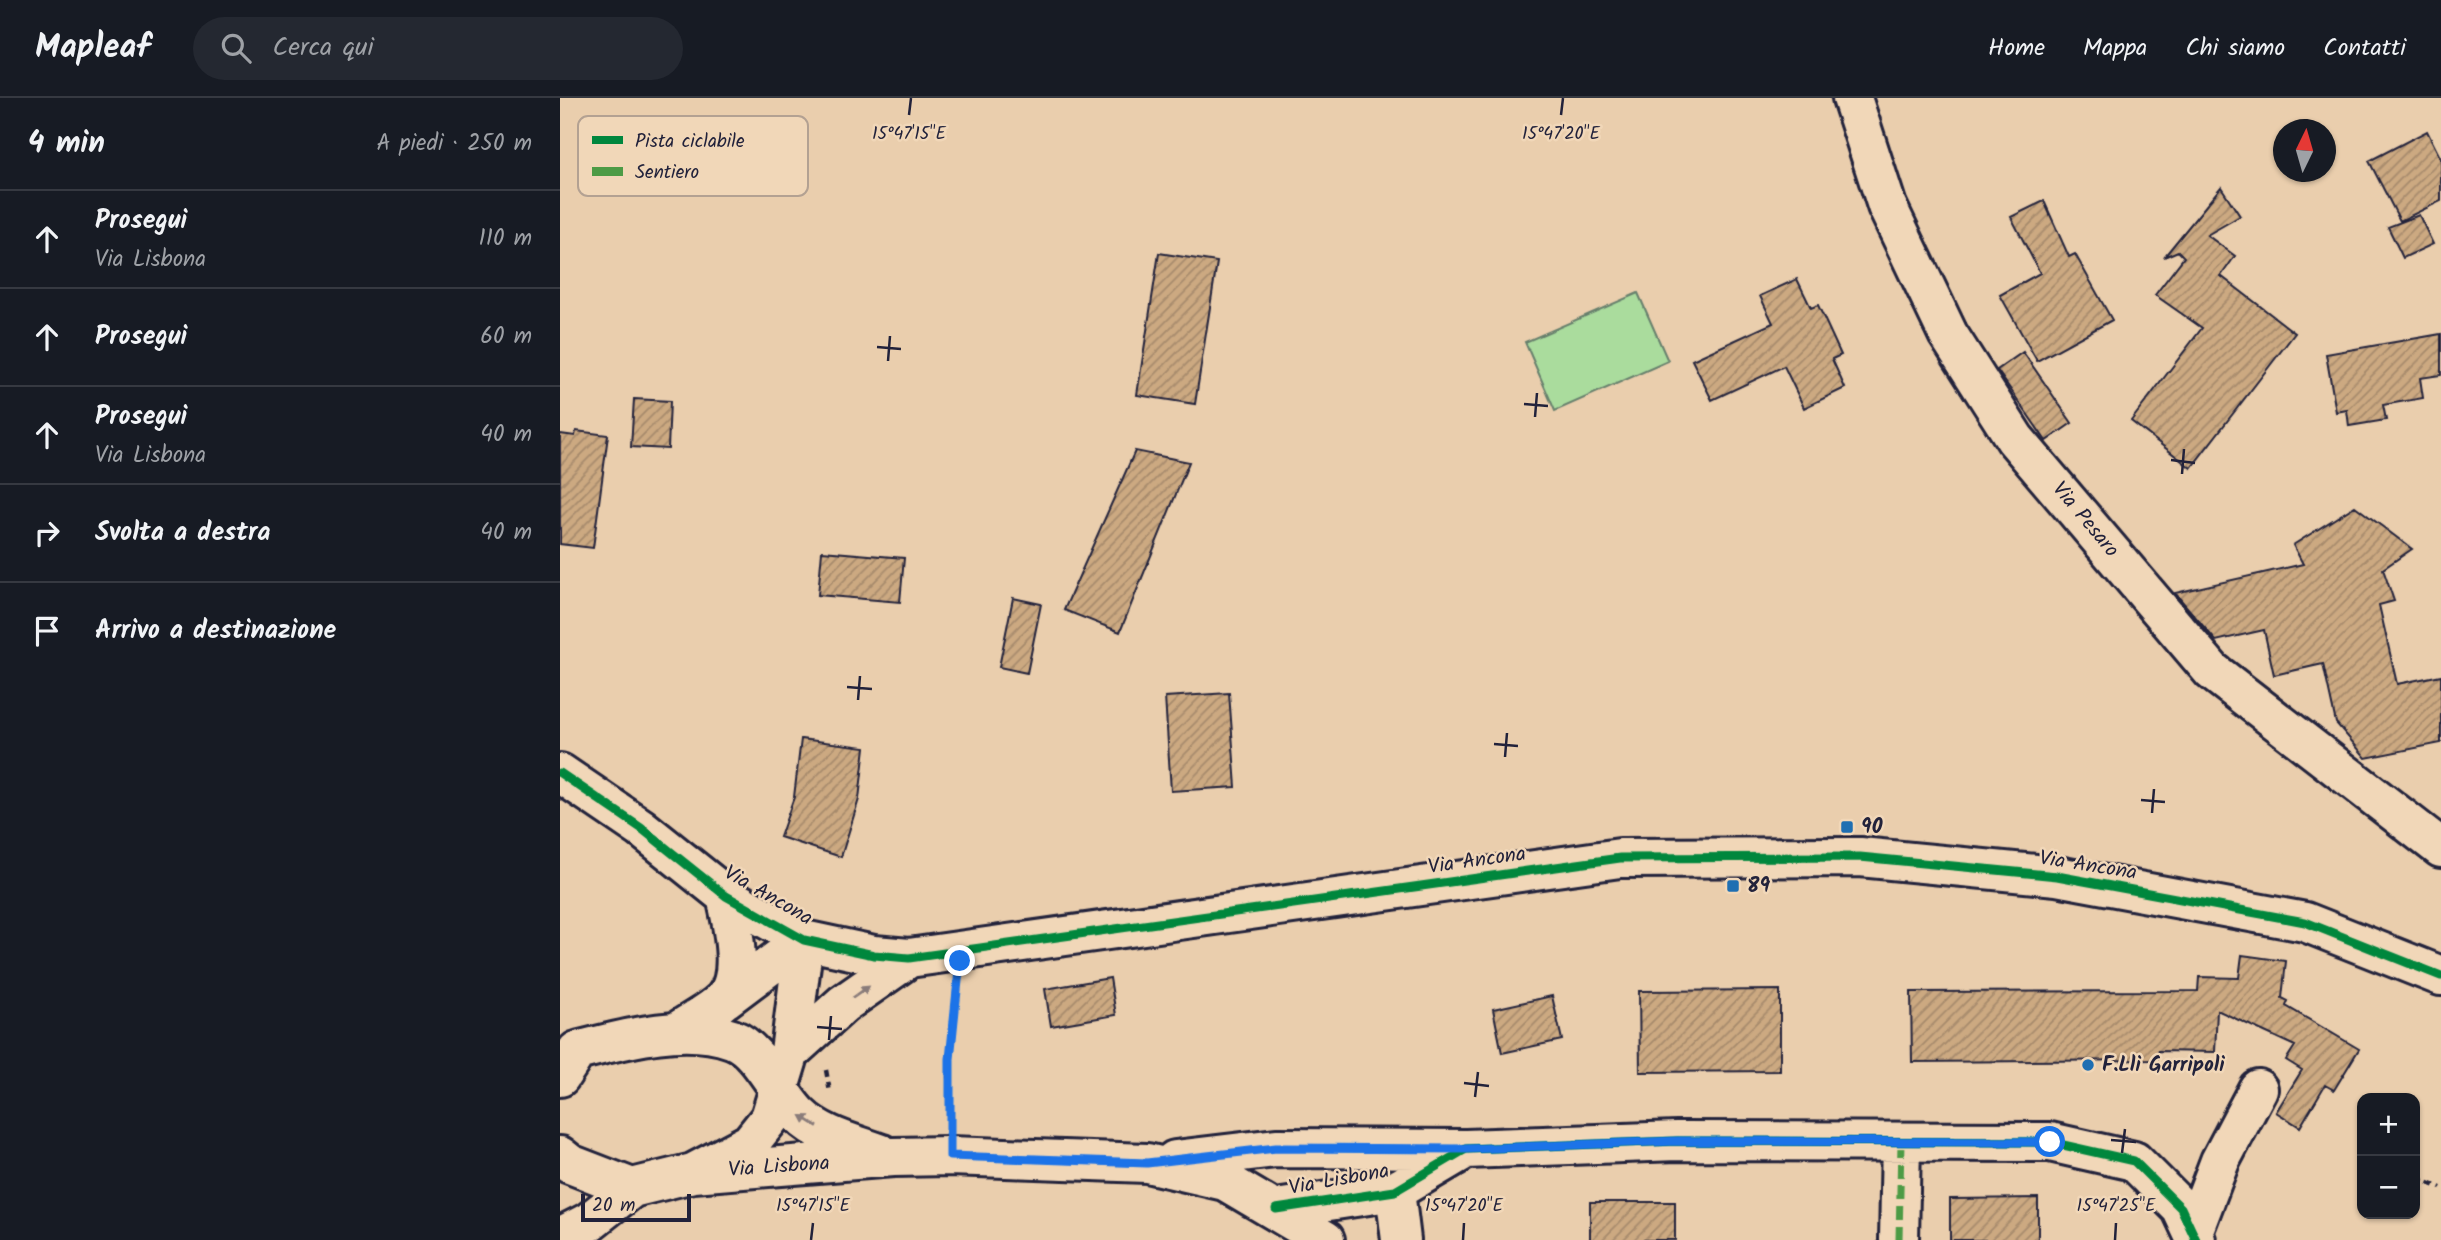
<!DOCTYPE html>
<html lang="it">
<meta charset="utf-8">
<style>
:root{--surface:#171b24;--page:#242831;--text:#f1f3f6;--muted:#9ea1a6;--line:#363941}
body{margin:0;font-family:Kalam,sans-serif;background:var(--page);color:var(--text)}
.controls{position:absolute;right:21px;bottom:21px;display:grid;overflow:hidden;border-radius:14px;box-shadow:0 2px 5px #0004}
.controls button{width:63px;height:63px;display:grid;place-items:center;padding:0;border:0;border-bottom:2px solid var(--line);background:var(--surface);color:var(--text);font:35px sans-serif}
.compass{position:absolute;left:1713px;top:21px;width:63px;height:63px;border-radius:50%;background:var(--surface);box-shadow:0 2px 5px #0004;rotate:5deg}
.scale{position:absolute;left:21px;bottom:18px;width:110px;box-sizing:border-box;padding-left:7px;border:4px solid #22223b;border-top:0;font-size:19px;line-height:24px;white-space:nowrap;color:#22223b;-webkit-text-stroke:5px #f1d7b8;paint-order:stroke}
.stop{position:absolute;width:21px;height:21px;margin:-16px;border:5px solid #1a73e8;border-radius:50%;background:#fff}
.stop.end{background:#1a73e8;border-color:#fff;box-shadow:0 2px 7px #0008}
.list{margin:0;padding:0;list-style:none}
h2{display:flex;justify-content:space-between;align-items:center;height:91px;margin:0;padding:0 28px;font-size:30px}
h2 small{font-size:23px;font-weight:400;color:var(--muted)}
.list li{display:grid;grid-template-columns:46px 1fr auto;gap:21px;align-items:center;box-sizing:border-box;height:98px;padding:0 28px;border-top:2px solid var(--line)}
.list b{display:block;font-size:26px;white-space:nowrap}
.list p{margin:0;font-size:23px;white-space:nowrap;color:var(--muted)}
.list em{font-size:23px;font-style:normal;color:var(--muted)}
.icon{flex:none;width:38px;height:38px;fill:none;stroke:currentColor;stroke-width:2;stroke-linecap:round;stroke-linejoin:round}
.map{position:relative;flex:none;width:1881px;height:1142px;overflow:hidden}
header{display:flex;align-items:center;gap:42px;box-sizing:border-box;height:98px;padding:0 35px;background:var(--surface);border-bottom:2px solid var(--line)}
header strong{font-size:33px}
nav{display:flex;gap:38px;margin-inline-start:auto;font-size:24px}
.search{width:490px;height:63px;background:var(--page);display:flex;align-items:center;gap:18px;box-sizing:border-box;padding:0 24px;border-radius:38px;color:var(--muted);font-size:26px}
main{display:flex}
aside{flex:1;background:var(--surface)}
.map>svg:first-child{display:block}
.pitch{fill:#aadc9d;stroke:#667f6c;stroke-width:2}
.building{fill:url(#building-hatch);stroke:#22223b;stroke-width:2}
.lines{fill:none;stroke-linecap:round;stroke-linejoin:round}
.minor-casing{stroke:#22223b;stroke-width:44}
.path{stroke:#22223b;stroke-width:4.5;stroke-dasharray:7 5;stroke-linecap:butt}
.minor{stroke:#f1d7b8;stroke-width:38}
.quiet{stroke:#4d9b45;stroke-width:7;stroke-dasharray:14 7;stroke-linecap:butt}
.cycleway-casing{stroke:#f1d7b8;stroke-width:13}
.cycleway{stroke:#00873e;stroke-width:9}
.oneway{fill:#8a7c7a}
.route{stroke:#1a73e8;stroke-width:9}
.ticks{fill:none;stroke:#22223b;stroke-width:2.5}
.poi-dot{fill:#1f6fb2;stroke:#f1d7b8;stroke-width:2.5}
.labels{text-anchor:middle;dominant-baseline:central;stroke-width:5;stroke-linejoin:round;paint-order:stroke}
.street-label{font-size:21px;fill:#22223b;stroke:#f1d7b8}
.poi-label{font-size:21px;font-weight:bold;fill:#22223b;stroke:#f1d7b8;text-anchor:start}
.key{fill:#f1d7b8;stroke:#b3a192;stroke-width:2}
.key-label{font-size:19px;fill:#22223b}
.ticks-label{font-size:18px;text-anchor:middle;fill:#22223b;stroke:#f1d7b8;stroke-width:5;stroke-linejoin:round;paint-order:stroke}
</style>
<header>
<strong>Mapleaf</strong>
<div class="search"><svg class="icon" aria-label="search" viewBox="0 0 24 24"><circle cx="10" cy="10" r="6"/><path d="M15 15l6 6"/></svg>Cerca qui</div>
<nav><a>Home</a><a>Mappa</a><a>Chi siamo</a><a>Contatti</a></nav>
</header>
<main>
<aside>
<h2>4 min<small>A piedi · 250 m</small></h2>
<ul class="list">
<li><svg class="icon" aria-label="ahead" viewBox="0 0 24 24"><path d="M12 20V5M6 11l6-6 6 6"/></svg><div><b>Prosegui</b><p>Via Lisbona</p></div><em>110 m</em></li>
<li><svg class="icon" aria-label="ahead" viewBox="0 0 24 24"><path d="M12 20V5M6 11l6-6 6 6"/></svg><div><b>Prosegui</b></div><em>60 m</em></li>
<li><svg class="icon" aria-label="ahead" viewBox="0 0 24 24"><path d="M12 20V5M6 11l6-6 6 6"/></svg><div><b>Prosegui</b><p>Via Lisbona</p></div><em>40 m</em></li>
<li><svg class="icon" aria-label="right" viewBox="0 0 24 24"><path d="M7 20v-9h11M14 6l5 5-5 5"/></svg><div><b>Svolta a destra</b></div><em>40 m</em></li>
<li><svg class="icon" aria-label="arrive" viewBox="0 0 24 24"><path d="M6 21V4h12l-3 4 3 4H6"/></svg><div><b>Arrivo a destinazione</b></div></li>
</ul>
</aside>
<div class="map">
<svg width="1881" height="1142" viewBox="0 0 1881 1142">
<defs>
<pattern id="building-hatch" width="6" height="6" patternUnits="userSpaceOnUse" patternTransform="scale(1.75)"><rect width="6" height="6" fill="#cca981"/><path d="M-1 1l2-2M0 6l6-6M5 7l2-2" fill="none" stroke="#a5896b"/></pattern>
</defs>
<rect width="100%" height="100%" fill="#eacead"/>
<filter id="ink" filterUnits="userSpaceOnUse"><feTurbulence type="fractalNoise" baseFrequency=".0143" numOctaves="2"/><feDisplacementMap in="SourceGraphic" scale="14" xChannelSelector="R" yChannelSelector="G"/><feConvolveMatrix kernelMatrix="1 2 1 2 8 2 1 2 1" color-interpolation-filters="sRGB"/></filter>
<g filter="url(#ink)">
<path class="pitch" d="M 1078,195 L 1108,263 L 995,313 L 965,244 Z"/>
<path class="building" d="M 1867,33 L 1881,61 L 1881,103 L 1840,123 L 1809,63 Z
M 1661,89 L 1680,118 L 1647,137 L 1675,158 L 1661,178 L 1735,235 L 1631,370 L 1571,323 L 1642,230 L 1595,197 L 1624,159 L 1618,153 L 1604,159 Z
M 1484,103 L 1509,159 L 1515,156 L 1552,222 L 1477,263 L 1440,197 L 1480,175 L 1451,119 Z
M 1859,117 L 1873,146 L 1843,160 L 1828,129 Z
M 599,155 L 657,164 L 635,306 L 577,297 Z
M 1237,181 L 1251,210 L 1258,207 L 1281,257 L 1272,261 L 1285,290 L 1244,310 L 1224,268 L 1152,302 L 1132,262 L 1213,225 L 1200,198 Z
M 1881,236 L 1881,277 L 1860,280 L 1863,300 L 1823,307 L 1826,322 L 1789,328 L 1787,312 L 1776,314 L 1766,256 Z
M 1463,254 L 1512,325 L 1486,343 L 1437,272 Z
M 74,301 L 110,303 L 108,351 L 71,349 Z
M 16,333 L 48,337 L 33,450 L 0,446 L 0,336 L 15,338 Z
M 575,353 L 629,364 L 560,534 L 504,512 Z
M 1795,408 L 1852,451 L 1823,471 L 1834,503 L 1819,507 L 1837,586 L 1881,577 L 1881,645 L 1806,660 L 1776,625 L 1763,566 L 1714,577 L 1704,532 L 1656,543 L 1615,495 L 1743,466 L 1733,447 Z
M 262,453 L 344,460 L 340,504 L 258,497 Z
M 453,500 L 481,506 L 467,575 L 439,569 Z
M 669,595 L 676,689 L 611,693 L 605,599 Z
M 241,641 L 305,649 L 299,701 L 281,759 L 220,739 L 234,699 Z
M 1682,857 L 1726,863 L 1722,900 L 1728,903 L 1726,908 L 1799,951 L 1774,992 L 1765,987 L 1740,1029 L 1716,1014 L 1742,972 L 1726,962 L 1735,948 L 1657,912 L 1655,954 L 1598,953 L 1598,962 L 1352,964 L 1351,894 L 1638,893 L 1639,879 L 1679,880 Z
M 550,880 L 556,917 L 491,928 L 485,891 Z
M 1220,892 L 1220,973 L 1080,974 L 1079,893 Z
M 992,898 L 1002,942 L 942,955 L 933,911 Z
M 1478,1100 L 1478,1142 L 1390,1142 L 1390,1101 Z
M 1030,1104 L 1115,1104 L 1115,1142 L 1030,1142 Z"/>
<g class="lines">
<g class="minor-casing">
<path id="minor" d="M 1292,0 L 1327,108 L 1388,236 L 1455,341 L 1652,573 L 1881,750
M 0,675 L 81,730 L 166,798 L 244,842 L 314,857 L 349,860 L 1060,760 L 1300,759 L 1497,778 L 1745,824 L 1881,878
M 165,901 L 244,842
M 118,933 C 132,923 151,914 163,902 C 186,879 172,825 166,798
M 230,954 L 283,906 L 349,860
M 0,979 L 17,953 C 64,941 124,924 172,941 C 200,951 219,998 239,1017 C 260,1038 295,1046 322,1056
M 0,1058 L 10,1066 L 72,1090
M 615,1062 L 716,1050 L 906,1051
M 133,1075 L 333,1059 L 390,1058 L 587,1065 L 665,1083 L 765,1142
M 835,1093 L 841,1142
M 716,1111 L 835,1093 L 906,1051 L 1117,1043 L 1490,1044 L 1574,1063 L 1621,1110 L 1636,1142
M 1633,1134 L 1660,1063 L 1698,991
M 0,1139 L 29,1124 L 72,1090 L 133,1075 L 190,1045 L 210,1020 L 230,954 L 244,842
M 1339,1142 L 1341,1044"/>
</g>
<path class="path" d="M 266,972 L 270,994
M 390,1020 L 390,961 L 397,890
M 1855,1067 L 1861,1082 L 1881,1090"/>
<use href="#minor" class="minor"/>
<path class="quiet" d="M 1339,1142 L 1341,1044"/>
<g class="cycleway-casing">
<path id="cycleway" d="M 0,675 L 81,730 L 166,798 L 244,842 L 314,857 L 349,860 L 1060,760 L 1300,759 L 1497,778 L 1745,824 L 1881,878
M 716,1111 L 835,1093 L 906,1051 L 1117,1043 L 1490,1044 L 1574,1063 L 1621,1110 L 1636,1142"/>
</g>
<use href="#cycleway" class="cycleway"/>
</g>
<defs><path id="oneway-solid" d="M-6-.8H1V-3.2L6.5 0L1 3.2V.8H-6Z" transform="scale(1.75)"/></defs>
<g class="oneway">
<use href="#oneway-solid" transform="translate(301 894) rotate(-35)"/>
<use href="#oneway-solid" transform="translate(249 1023) rotate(-148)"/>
</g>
</g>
<g class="lines" filter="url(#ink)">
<path class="route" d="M 400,863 L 390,961 L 390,1058 L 587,1065 L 716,1050 L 906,1051 L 1117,1043 L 1490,1044"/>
</g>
<path class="ticks" d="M 349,17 L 351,0M 1001,17 L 1003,0M 317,249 L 341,251M 328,263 L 330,238M 964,306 L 988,308M 975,319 L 977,295M 1611,362 L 1635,365M 1622,376 L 1624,351M 287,589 L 312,591M 298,602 L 300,578M 934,646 L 958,648M 945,659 L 947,635M 1581,702 L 1605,704M 1592,715 L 1594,691M 257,929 L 282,931M 269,942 L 271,918M 904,985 L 929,988M 915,999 L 918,974M 1551,1042 L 1576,1044M 1562,1055 L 1565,1031M 251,1142 L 253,1125M 903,1142 L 904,1125M 1555,1142 L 1556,1125"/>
<g class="poi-dot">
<rect x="1280" y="722" width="14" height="14" rx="3.5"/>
<rect x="1166" y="781" width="14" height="14" rx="3.5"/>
<circle cx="1528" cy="967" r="7"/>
</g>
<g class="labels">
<g class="street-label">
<text transform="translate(1525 422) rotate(50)">Via Pesaro</text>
<text transform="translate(917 763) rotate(-8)">Via Ancona</text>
<text transform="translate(1528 768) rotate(9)">Via Ancona</text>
<text transform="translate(208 798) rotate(30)">Via Ancona</text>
<text transform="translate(219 1069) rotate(-4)">Via Lisbona</text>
<text transform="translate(779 1082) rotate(-10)">Via Lisbona</text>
</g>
<g class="poi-label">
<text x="1301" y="729">90</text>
<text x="1187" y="788">89</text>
<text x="1542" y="967">F.Lli Garripoli</text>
</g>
</g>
<rect x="18" y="18" width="230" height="80" rx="10" class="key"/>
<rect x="32" y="38" width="31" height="8" fill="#00873e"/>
<rect x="32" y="69" width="31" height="9" fill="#4d9b45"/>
<g class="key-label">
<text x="75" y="49">Pista ciclabile</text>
<text x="75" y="80">Sentiero</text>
</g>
<g class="ticks-label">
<text x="349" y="41">15°47'15"E</text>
<text x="1001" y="41">15°47'20"E</text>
<text x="253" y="1113">15°47'15"E</text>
<text x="904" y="1113">15°47'20"E</text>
<text x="1556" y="1113">15°47'25"E</text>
</g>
</svg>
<div class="controls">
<button>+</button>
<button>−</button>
</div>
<svg class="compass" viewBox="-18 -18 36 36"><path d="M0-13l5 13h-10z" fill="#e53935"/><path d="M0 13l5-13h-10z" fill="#9ea1a6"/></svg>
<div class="scale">20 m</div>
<div class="stop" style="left:1490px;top:1044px"></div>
<div class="stop end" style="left:400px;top:863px"></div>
</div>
</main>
